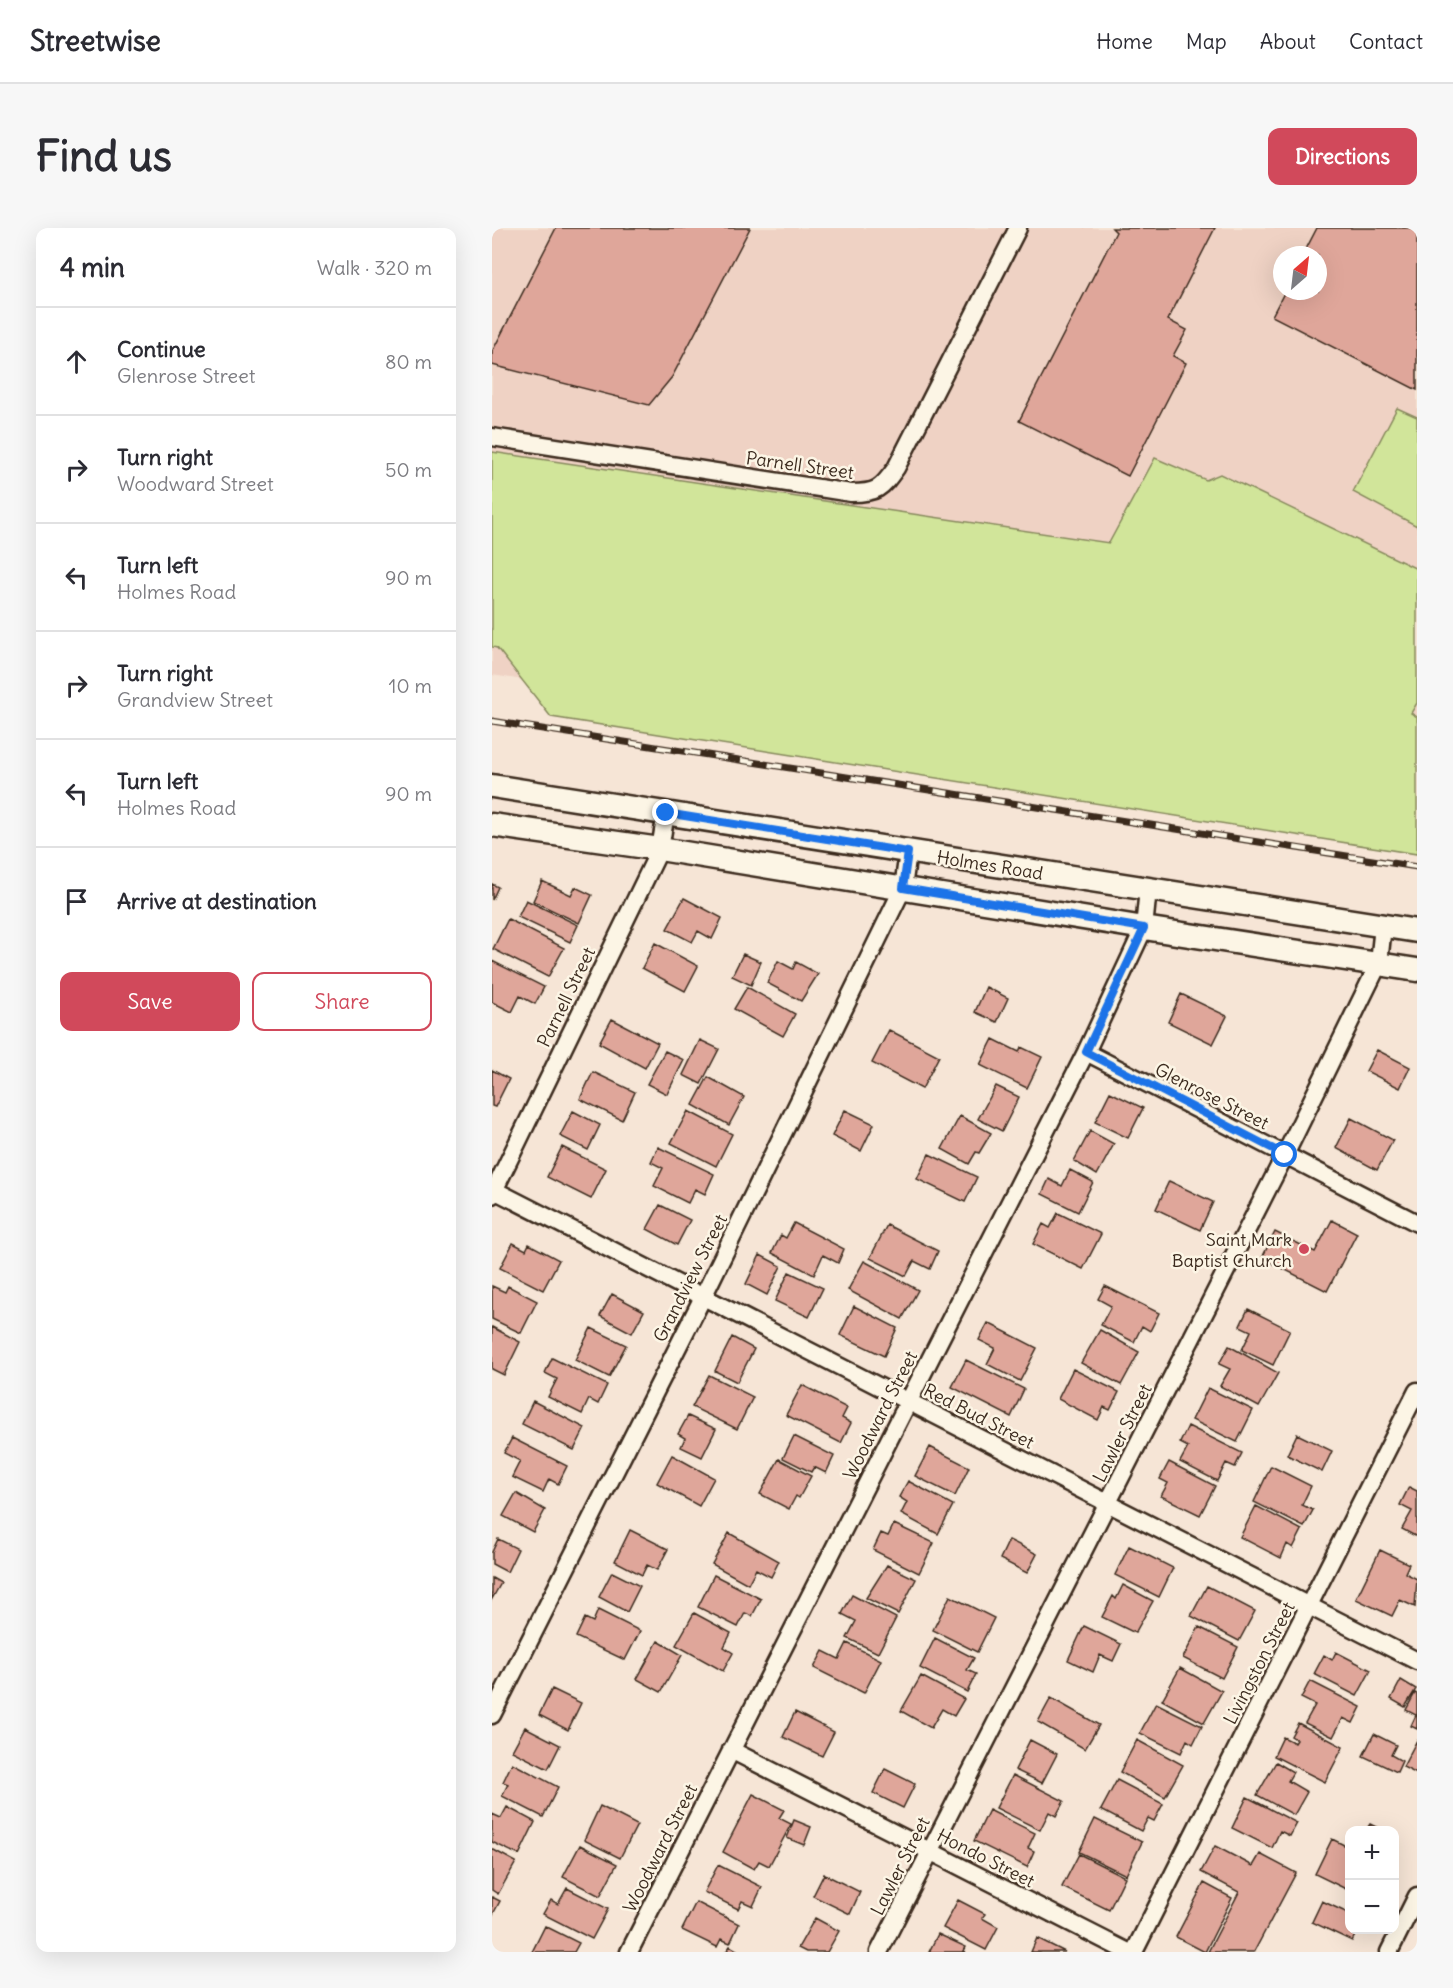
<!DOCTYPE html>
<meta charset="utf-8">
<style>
:root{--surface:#fff;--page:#f7f7f7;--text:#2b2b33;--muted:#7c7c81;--line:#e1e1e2;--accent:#d1495b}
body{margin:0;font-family:Delius,sans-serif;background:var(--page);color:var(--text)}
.controls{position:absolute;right:18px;bottom:18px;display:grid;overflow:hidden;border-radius:12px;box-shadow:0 6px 24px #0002}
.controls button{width:54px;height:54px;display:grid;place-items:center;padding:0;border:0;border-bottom:2px solid var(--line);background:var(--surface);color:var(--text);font:30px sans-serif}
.compass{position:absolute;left:781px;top:18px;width:54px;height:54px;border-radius:50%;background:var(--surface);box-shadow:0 6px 24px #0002;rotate:28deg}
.stop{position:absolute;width:18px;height:18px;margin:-14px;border:4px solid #1a73e8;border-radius:50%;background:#fff}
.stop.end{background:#1a73e8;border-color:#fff;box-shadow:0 2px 6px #0008}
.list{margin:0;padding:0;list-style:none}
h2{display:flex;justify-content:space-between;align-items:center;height:78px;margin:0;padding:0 24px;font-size:26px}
h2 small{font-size:20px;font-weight:400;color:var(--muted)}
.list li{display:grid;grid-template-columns:39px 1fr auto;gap:18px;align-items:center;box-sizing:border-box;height:108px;padding:0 24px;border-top:2px solid var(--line)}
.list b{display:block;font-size:22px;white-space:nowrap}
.list p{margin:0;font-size:20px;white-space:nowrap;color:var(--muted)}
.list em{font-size:20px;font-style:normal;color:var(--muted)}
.actions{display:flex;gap:12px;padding:18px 24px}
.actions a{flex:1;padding:14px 0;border:2px solid var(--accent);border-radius:12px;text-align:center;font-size:21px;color:var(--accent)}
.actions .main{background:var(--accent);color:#fff}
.icon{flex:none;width:33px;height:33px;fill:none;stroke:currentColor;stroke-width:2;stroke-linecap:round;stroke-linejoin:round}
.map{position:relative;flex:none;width:925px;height:1724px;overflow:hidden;border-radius:12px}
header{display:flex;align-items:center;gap:36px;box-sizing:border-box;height:84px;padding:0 30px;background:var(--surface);border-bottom:2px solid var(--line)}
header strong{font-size:28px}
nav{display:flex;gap:33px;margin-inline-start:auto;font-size:21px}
.intro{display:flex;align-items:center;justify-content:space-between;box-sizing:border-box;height:144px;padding:0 36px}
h1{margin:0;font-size:42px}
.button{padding:15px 27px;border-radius:12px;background:var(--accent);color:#fff;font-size:21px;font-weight:700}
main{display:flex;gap:36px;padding:0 36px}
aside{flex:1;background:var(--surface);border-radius:12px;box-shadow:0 6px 24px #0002}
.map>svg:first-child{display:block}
.built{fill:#efd2c4;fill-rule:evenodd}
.green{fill:#d1e59a;stroke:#86885c;stroke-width:1.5}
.building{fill:#dfa69a;stroke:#3b2a1e;stroke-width:1.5}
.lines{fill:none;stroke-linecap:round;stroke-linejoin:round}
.street-casing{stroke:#3b2a1e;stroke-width:21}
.secondary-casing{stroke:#3b2a1e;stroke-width:27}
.street{stroke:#fcf5e5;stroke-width:16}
.secondary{stroke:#fcf5e5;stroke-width:22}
.rail-casing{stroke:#3b2a1e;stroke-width:7}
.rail{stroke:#fcf5e5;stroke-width:4.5;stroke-dasharray:14;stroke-linecap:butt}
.route{stroke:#1a73e8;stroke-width:8}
.poi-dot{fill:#d1495b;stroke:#fcf5e5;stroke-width:2}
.labels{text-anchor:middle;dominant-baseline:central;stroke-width:5;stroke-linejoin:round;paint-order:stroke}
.street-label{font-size:18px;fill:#3b2a1e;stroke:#fcf5e5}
.poi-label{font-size:18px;fill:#3b2a1e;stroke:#fcf5e5;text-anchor:end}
</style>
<header>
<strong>Streetwise</strong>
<nav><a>Home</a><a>Map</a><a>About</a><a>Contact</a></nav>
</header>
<div class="intro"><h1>Find us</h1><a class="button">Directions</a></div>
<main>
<aside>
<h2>4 min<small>Walk · 320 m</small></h2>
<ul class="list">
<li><svg class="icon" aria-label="ahead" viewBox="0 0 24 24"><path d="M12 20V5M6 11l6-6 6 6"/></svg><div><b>Continue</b><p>Glenrose Street</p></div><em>80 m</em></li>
<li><svg class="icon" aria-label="right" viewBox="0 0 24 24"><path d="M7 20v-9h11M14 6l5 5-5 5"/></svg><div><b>Turn right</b><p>Woodward Street</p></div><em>50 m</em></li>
<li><svg class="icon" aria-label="left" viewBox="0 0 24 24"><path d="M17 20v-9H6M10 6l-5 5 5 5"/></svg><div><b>Turn left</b><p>Holmes Road</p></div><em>90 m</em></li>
<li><svg class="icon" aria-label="right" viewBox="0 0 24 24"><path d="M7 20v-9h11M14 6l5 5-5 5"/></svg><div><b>Turn right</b><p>Grandview Street</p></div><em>10 m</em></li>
<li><svg class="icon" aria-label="left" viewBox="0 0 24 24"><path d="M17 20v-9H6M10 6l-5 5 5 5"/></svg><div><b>Turn left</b><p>Holmes Road</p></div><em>90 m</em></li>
<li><svg class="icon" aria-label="arrive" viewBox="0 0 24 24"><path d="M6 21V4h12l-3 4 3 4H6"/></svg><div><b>Arrive at destination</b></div></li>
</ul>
<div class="actions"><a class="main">Save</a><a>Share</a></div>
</aside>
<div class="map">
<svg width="925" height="1724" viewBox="0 0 925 1724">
<rect width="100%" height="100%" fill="#f6e5d6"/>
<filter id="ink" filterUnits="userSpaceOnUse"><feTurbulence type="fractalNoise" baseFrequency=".0167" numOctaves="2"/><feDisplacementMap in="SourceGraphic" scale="12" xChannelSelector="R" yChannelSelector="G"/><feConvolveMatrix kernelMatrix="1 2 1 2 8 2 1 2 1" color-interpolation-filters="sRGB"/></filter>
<g filter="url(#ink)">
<path class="built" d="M 0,0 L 925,0 L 925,594 L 0,447 ZM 790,27 L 826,27 L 826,63 L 790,63 Z"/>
<path class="green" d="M 905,180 L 925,189 L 925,298 L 861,264 Z
M 0,224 L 617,315 L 663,230 L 714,252 L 728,246 L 925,341 L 925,475 L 919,485 L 925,489 L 925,626 L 59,489 L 5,420 L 0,419 Z"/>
<path class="building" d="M 64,0 L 258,0 L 180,149 L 157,177 L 0,137 L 0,124 Z
M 620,0 L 723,0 L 676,92 L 695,102 L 681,128 L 694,135 L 636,248 L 527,193 L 624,4 Z
M 825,0 L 925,0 L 925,162 L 780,88 L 793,63 L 826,63 L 826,27 L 811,27 Z
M 50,653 L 79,667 L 83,659 L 100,667 L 87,695 L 41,673 Z
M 0,656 L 6,659 L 0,672 Z
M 192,670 L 230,690 L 220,711 L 206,703 L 200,714 L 175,701 Z
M 34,672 L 86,697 L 78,714 L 26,689 Z
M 16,691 L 72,720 L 56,749 L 1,721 Z
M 163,715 L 206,738 L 193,763 L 150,740 Z
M 251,726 L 269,734 L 259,757 L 240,748 Z
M 0,733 L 52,759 L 43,776 L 28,768 L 20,784 L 0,774 Z
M 286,733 L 301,741 L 304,734 L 326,746 L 309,773 L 275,755 Z
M 255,759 L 303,786 L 291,808 L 242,781 Z
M 494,759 L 516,770 L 505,794 L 483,784 Z
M 689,766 L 735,788 L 721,816 L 676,794 Z
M 120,791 L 166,815 L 153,840 L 107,815 Z
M 397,802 L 447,828 L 430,861 L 380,835 Z
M 501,811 L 527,824 L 529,819 L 550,829 L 535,860 L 488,837 Z
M 208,812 L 227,821 L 209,856 L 191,847 Z
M 885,822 L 918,839 L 908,860 L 874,843 Z
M 173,823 L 192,832 L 175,866 L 155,856 Z
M 0,842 L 17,851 L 3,879 L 0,878 Z
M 101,844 L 143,864 L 130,892 L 88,871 Z
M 216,849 L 252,869 L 237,897 L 201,877 Z
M 504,858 L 527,869 L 510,903 L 486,891 Z
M 618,864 L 651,880 L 636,910 L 603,894 Z
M 353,882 L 382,896 L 369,923 L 340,908 Z
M 81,883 L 108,897 L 96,922 L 68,908 Z
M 196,883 L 240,906 L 224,938 L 179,915 Z
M 468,888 L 499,905 L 487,925 L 484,924 L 477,936 L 450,921 Z
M 859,890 L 901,912 L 885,942 L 844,920 Z
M 598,903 L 622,916 L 605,947 L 582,933 Z
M 70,919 L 114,941 L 99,971 L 55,949 Z
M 166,919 L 222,946 L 213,966 L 203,961 L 196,975 L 162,958 L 171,940 L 159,934 Z
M 437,926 L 485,949 L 473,974 L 425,951 Z
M 578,942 L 601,954 L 586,984 L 550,966 L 557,951 L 570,958 Z
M 677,953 L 721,974 L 708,1002 L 664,981 Z
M 168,977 L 198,992 L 185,1017 L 155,1001 Z
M 566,985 L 609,1006 L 591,1041 L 541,1016 L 551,996 L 558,1000 Z
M 840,992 L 865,1005 L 835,1063 L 770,1030 L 783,1004 L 823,1024 Z
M 302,995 L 352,1021 L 346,1035 L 331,1027 L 322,1047 L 280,1025 L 289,1007 L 294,1010 Z
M 395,997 L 446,1023 L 438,1041 L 422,1033 L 414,1048 L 378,1030 Z
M 21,1015 L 34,1022 L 37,1016 L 67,1032 L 51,1062 L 8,1040 Z
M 268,1027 L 289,1038 L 275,1067 L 254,1056 Z
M 372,1033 L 426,1062 L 410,1091 L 356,1062 Z
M 297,1044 L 331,1060 L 317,1089 L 283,1073 Z
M 0,1058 L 13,1064 L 16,1058 L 45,1073 L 29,1105 L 0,1091 Z
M 613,1058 L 667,1085 L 658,1103 L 650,1098 L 642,1114 L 609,1097 L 619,1078 L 606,1071 Z
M 120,1066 L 152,1083 L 140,1105 L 108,1088 Z
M 362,1078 L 405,1100 L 392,1128 L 348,1107 Z
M 756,1081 L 798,1102 L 781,1137 L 750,1122 L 759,1103 L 748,1098 Z
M 496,1095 L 545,1120 L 528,1153 L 495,1136 L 503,1120 L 487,1112 Z
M 0,1099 L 28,1114 L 12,1147 L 0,1141 Z
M 99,1100 L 134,1117 L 117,1149 L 83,1132 Z
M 608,1102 L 647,1124 L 629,1157 L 589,1135 Z
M 240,1109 L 262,1121 L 245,1154 L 223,1143 Z
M 737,1118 L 786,1145 L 767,1179 L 728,1158 L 738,1141 L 727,1136 Z
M 60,1130 L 115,1157 L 106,1176 L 97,1171 L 90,1186 L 56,1169 L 65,1151 L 53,1145 Z
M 474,1132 L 532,1161 L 519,1189 L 460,1159 Z
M 581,1141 L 627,1164 L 618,1182 L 612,1179 L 606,1192 L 566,1171 Z
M 217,1147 L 261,1169 L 245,1201 L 200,1179 Z
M 310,1157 L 355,1180 L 350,1190 L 359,1195 L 349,1215 L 294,1187 Z
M 716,1160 L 761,1182 L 745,1214 L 700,1192 Z
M 41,1173 L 93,1200 L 82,1222 L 30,1196 Z
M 196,1188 L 224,1201 L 210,1229 L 189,1219 L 193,1210 L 186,1206 Z
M 696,1198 L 750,1225 L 743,1239 L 734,1235 L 725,1253 L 688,1234 L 696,1219 L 688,1215 Z
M 805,1206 L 840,1223 L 830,1244 L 795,1227 Z
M 302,1208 L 342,1228 L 334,1245 L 322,1239 L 319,1244 L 291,1230 Z
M 20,1210 L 75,1238 L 66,1256 L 57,1251 L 51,1264 L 20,1249 L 28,1233 L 12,1225 Z
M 438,1219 L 477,1239 L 463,1268 L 423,1248 Z
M 180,1227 L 222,1250 L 207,1278 L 165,1255 Z
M 287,1231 L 319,1248 L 307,1270 L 304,1268 L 297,1281 L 268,1266 Z
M 677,1234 L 723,1258 L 708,1287 L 669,1268 L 676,1255 L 668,1251 Z
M 779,1238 L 819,1258 L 810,1277 L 821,1282 L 812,1299 L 762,1274 Z
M 416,1253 L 461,1277 L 446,1306 L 409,1286 L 415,1274 L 407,1269 Z
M 917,1259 L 925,1263 L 925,1309 L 910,1301 L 920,1283 L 908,1277 Z
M 24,1265 L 53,1282 L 41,1304 L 11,1288 Z
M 764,1278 L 810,1302 L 801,1320 L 795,1316 L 789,1330 L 748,1309 Z
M 402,1296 L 442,1315 L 427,1345 L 381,1322 L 389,1305 L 396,1308 Z
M 138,1302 L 176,1321 L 165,1342 L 155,1337 L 150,1347 L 123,1333 Z
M 237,1305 L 287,1333 L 279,1349 L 264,1341 L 256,1356 L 220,1336 Z
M 6,1311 L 26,1321 L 15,1344 L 0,1336 L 0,1324 Z
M 517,1312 L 545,1326 L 535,1345 L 508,1331 Z
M 637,1318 L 681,1340 L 667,1369 L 623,1347 Z
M 888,1322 L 917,1336 L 913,1345 L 925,1351 L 923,1379 L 908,1372 L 900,1388 L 864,1371 Z
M 395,1337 L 424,1351 L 406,1386 L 374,1370 Z
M 120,1344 L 148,1358 L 135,1384 L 107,1369 Z
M 222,1347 L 269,1371 L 260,1388 L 253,1385 L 246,1399 L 206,1379 Z
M 0,1350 L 9,1355 L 0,1371 Z
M 631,1357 L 661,1373 L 643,1405 L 610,1389 L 621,1368 L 624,1371 Z
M 715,1358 L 763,1383 L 747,1413 L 699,1388 Z
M 360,1367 L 404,1390 L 386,1425 L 355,1410 L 364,1393 L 350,1386 Z
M 458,1368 L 502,1390 L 485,1424 L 441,1402 Z
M 106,1382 L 148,1403 L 133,1432 L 84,1409 L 93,1390 L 101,1394 Z
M 202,1385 L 239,1405 L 232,1419 L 241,1425 L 231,1443 L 184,1417 Z
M 592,1398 L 629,1416 L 621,1433 L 608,1427 L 601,1444 L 576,1432 Z
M 707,1399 L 746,1419 L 730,1450 L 691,1430 Z
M 443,1410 L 482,1430 L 475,1442 L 484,1446 L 475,1464 L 428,1440 Z
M 166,1413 L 190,1427 L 169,1464 L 145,1451 Z
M 355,1415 L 389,1432 L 372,1465 L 322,1440 L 331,1423 L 347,1431 Z
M 844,1424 L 879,1442 L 865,1468 L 822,1446 L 832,1427 L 840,1432 Z
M 688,1440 L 730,1463 L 712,1495 L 670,1472 Z
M 429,1448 L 472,1471 L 462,1488 L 450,1481 L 439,1500 L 409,1483 Z
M 909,1452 L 924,1461 L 913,1479 L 899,1471 Z
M 818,1453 L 869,1479 L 861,1495 L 851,1490 L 841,1509 L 813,1495 L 823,1477 L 809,1470 Z
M 60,1461 L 89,1475 L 76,1502 L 47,1487 Z
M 923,1465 L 925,1466 L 925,1501 L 919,1498 L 924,1487 L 914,1482 Z
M 559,1470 L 607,1497 L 593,1521 L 546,1494 Z
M 664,1475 L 710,1498 L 701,1516 L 695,1512 L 689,1525 L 648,1505 Z
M 303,1484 L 342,1504 L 330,1528 L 291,1509 Z
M 806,1495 L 851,1519 L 833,1554 L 782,1528 L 791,1509 L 803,1515 L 805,1512 L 799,1508 Z
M 33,1499 L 68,1517 L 56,1541 L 20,1523 Z
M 882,1506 L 904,1517 L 899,1527 L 910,1533 L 905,1544 L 871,1528 Z
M 538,1512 L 565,1526 L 550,1555 L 523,1542 Z
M 645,1512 L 691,1537 L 673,1569 L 628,1544 Z
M 925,1512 L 925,1546 L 911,1539 Z
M 784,1534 L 801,1544 L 796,1553 L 815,1564 L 802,1587 L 765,1567 Z
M 20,1535 L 66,1559 L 51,1589 L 10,1568 L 16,1556 L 11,1554 Z
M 393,1541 L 423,1556 L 411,1580 L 381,1565 Z
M 521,1547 L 572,1573 L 564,1588 L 557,1584 L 548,1602 L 504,1580 Z
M 625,1552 L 671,1576 L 662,1593 L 656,1590 L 649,1603 L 609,1582 Z
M 261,1566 L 292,1582 L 287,1590 L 299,1596 L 277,1638 L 267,1633 L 262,1641 L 231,1624 Z
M 755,1569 L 805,1595 L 798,1608 L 788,1603 L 780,1620 L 740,1600 Z
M 108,1578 L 145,1597 L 128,1630 L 92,1612 Z
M 15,1579 L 43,1594 L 27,1627 L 0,1614 L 0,1586 L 9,1590 Z
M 497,1582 L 543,1605 L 536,1620 L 542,1623 L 535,1639 L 482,1613 Z
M 603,1591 L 650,1614 L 634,1647 L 587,1624 Z
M 302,1592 L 319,1599 L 312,1617 L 295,1610 Z
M 878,1596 L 890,1602 L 874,1602 Z
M 840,1611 L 858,1620 L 858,1663 L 823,1646 Z
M 88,1617 L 125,1636 L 108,1668 L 71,1649 Z
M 723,1618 L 761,1638 L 768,1626 L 804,1645 L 762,1724 L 716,1724 L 747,1664 L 709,1644 Z
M 0,1621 L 24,1634 L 6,1666 L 0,1662 Z
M 587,1626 L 633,1649 L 617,1682 L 570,1659 Z
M 226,1637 L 270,1659 L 261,1678 L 250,1673 L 246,1681 L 212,1664 Z
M 332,1646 L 368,1664 L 358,1686 L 321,1668 Z
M 712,1655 L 740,1670 L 713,1724 L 684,1709 Z
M 75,1660 L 116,1681 L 100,1711 L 51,1686 L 59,1672 L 66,1676 Z
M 0,1669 L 8,1673 L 0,1688 Z
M 466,1672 L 493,1686 L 490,1690 L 506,1699 L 494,1722 L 451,1700 Z
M 830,1673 L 858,1686 L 858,1702 L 866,1702 L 860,1713 L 820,1694 Z
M 204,1674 L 247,1696 L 238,1715 L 229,1711 L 225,1719 L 190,1702 Z
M 323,1690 L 347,1703 L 335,1724 L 314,1724 L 306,1720 Z
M 53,1698 L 87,1715 L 82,1724 L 40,1724 Z
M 446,1706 L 474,1719 L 472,1723 L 474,1724 L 437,1724 Z
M 545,1710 L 573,1724 L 539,1724 Z
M 238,1718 L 248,1724 L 234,1724 Z"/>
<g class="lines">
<g class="street-casing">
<path id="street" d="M 0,209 L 359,265 C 385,265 389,261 404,240 L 526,0
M 594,824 L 925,995
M 0,961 L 925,1433
M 0,967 L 168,621 L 174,585
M 0,1487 L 211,1069 L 411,660 L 416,624
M 239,1522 L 636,1724
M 137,1724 L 594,824 L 652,700 L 656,661
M 387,1724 L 793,927 L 887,735 L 891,698
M 642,1724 L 925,1163
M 897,1724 L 925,1668"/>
</g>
<g class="secondary-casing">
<path id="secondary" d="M 0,558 L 925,703
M 0,597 L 168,621 L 652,700 L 925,742"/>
</g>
<use href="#street" class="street"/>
<use href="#secondary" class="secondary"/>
<g class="rail-casing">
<path id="rail" d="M 0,493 L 925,639"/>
</g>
<use href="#rail" class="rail"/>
</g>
</g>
<g class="lines" filter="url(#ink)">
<path class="route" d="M 174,585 L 416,624 L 411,660 L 652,700 L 594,824 L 793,927"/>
</g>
<circle class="poi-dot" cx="812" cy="1021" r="6"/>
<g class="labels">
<g class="street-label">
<text transform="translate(308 237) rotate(8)">Parnell Street</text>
<text transform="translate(498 637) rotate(9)">Holmes Road</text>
<text transform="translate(74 769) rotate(-64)">Parnell Street</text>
<text transform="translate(720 868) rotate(27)">Glenrose Street</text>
<text transform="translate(198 1050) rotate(-63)">Grandview Street</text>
<text transform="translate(388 1187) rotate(-63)">Woodward Street</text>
<text transform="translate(487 1188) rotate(27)">Red Bud Street</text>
<text transform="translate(630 1205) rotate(-63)">Lawler Street</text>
<text transform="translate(767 1435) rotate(-63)">Livingston Street</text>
<text transform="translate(168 1620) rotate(-63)">Woodward Street</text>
<text transform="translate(494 1630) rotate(27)">Hondo Street</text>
<text transform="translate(408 1638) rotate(-63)">Lawler Street</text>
</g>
<g class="poi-label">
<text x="800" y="1011">Saint Mark<tspan x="800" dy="21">Baptist Church</tspan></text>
</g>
</g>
</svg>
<div class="controls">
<button>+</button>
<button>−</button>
</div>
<svg class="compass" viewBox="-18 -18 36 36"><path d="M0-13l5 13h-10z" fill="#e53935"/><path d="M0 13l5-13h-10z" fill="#7c7c81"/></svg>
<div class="stop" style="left:793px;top:927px"></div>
<div class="stop end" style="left:174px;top:585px"></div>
</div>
</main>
